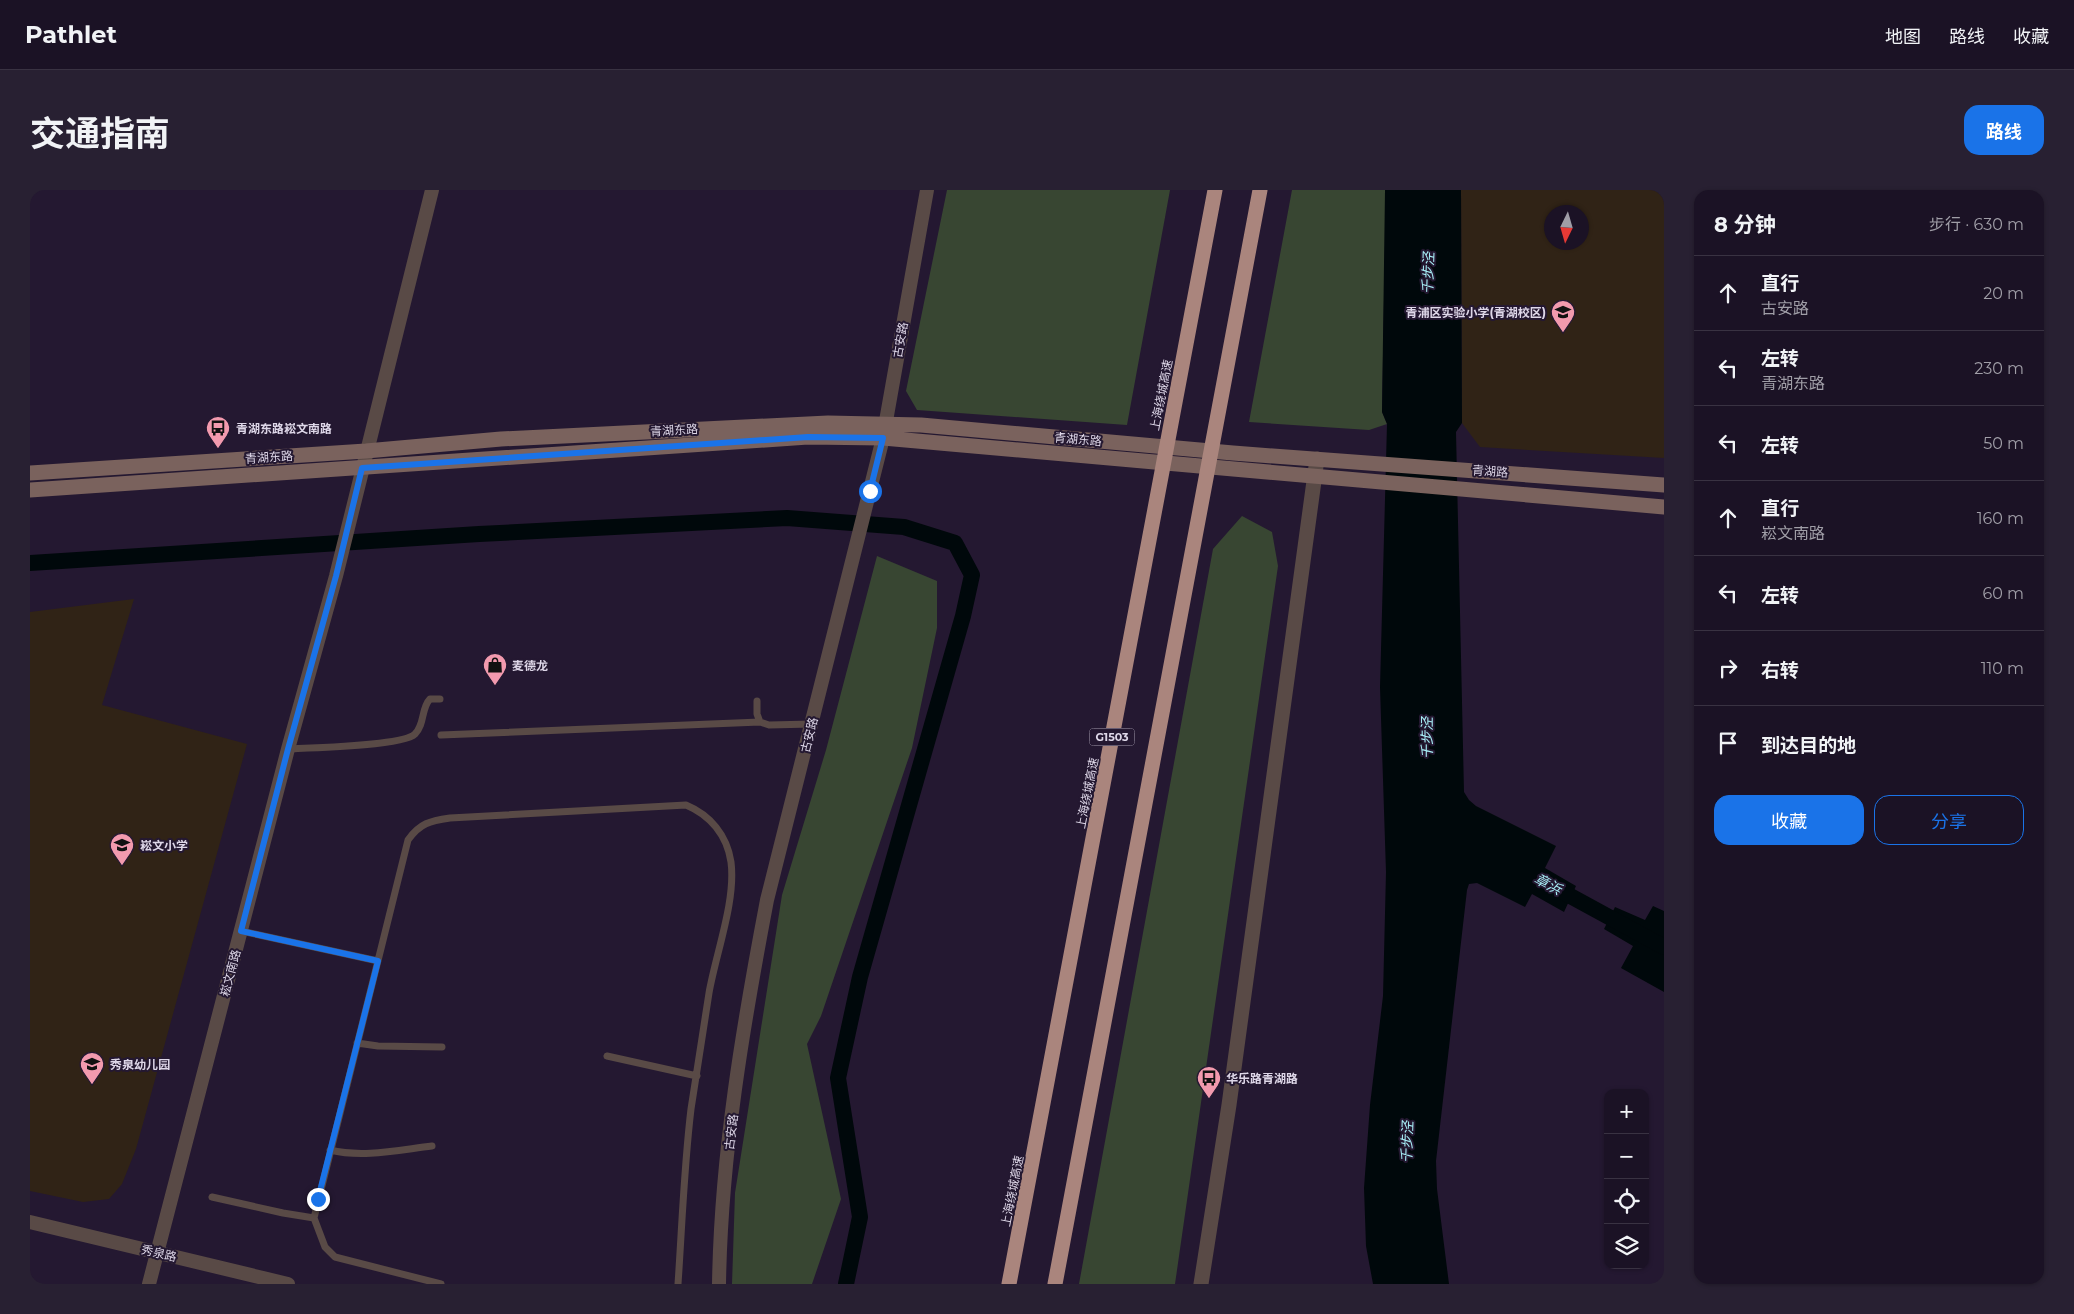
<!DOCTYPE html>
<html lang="zh">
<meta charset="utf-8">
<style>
:root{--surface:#1b1225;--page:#282032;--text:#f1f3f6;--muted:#a09ea7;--line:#393242;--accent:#1a73e8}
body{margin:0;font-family:Montserrat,"Noto Sans SC",sans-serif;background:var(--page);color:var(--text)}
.controls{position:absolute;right:15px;bottom:15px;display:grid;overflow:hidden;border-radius:10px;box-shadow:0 1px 4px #0004}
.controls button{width:45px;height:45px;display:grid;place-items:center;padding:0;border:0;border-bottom:1px solid var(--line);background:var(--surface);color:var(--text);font:25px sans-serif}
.compass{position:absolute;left:1514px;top:15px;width:45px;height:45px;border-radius:50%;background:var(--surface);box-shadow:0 1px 4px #0004;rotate:185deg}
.stop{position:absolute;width:15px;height:15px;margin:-11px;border:4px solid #1a73e8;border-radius:50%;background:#fff}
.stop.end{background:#1a73e8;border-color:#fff;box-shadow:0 1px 5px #0008}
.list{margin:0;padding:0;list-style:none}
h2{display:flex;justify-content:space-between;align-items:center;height:65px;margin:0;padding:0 20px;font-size:21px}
h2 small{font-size:16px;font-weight:400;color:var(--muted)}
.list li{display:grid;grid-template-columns:32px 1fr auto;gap:15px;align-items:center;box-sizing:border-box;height:75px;padding:0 20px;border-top:1px solid var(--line)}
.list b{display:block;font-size:19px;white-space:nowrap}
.list p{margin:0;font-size:16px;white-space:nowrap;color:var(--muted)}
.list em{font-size:16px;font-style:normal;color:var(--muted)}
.actions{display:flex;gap:10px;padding:15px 20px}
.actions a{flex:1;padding:11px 0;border:1px solid var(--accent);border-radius:15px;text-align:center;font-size:18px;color:var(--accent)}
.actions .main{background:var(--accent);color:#fff}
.icon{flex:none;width:28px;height:28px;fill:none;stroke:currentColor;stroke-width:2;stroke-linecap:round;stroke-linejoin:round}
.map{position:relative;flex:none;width:1634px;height:1094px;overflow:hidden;border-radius:15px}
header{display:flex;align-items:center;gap:30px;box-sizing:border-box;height:70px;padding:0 25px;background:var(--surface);border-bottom:1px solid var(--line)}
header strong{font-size:24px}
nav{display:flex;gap:28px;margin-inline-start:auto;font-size:18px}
.intro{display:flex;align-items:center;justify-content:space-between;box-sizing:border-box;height:120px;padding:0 30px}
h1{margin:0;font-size:35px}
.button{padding:12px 22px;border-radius:15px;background:var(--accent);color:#fff;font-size:18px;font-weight:700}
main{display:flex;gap:30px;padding:0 30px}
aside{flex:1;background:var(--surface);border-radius:15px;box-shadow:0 1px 4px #0004}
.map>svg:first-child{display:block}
.education{fill:#302316;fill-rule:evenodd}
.green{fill:#384632}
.water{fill:#00080b}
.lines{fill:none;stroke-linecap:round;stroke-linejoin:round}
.canal{stroke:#00080b;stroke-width:16}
.service{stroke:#594a46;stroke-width:7}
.minor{stroke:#594a46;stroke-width:14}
.tertiary{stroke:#594a46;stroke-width:15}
.secondary{stroke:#7a625d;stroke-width:15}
.motorway{stroke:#aa857d;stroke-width:15}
.route{stroke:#1a73e8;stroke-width:6}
.labels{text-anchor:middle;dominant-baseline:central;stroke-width:4;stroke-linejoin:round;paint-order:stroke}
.shield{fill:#241831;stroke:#a69eb1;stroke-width:1}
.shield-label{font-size:11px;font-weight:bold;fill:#ded7e8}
.poi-label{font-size:12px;font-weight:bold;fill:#ded7e8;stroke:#241831;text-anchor:start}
.street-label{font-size:12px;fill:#ded7e8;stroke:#241831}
.water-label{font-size:14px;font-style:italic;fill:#a8eff7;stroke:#241831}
</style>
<header>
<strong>Pathlet</strong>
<nav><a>地图</a><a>路线</a><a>收藏</a></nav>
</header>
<div class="intro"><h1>交通指南</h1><a class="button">路线</a></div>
<main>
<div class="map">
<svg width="1634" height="1094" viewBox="0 0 1634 1094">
<rect width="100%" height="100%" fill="#241831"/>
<path class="education" d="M 1431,0 L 1634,0 L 1634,268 L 1450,257 L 1432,233 ZM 1522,22 L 1552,22 L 1552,52 L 1522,52 Z
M 104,409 L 72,515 L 217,554 L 106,959 L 92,994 L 79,1009 L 53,1012 L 0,1001 L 0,422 Z"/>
<path class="green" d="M 917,0 L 1140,0 L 1097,235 L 887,220 L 876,201 Z
M 1262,0 L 1356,0 L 1352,222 L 1357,234 L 1339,240 L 1219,232 Z
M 1212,326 L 1242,342 L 1248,376 L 1145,1094 L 1049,1094 L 1183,359 Z
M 847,366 L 907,391 L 907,438 L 882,558 L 791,826 L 777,854 L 811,1009 L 782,1094 L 702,1094 L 705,1003 L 752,705 L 796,560 Z"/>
<path class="water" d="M 1355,0 L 1431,0 L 1432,233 L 1426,242 L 1434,602 L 1439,610 L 1446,616 L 1526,656 L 1515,678 L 1546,696 L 1534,722 L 1502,704 L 1495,717 L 1447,693 L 1439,694 L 1437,700 L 1406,971 L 1407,999 L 1419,1094 L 1343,1094 L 1336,1056 L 1334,998 L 1340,915 L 1353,806 L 1356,682 L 1350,497 L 1357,234 L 1352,222 Z
M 1623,716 L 1634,721 L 1634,802 L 1591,778 L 1603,756 L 1574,739 L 1585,717 L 1615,730 Z"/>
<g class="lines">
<path class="canal" d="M 0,373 L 449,344 L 757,328 L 874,337 L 925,353 L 942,385 L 933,426 L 830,787 L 808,888 L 830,1027 L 816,1094
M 1522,696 L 1634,757"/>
<path class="service" d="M 727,511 L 727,524 L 730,532 L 739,535 L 782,534
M 411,545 L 730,532
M 258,559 C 280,558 373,556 385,544 C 395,534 391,518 400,509 L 410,509
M 211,741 L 348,771
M 327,853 L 348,856 L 412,857
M 577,866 L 667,886
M 300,960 C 333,968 368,960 402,956
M 182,1007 L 253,1023 L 284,1028
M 411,1094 L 305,1067 L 295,1057 L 284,1028 L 378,650 C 390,633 400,631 420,628 L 656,615 C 680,625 697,645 701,672 C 706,711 686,763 679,803 C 673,842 667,881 661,919 C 654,977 652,1036 648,1094"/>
<path class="minor" d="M 0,1032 L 258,1094
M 119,1094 L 258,559 L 306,386 L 402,0
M 689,1094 C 691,965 713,836 737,710 L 853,248 L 897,0"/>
<path class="tertiary" d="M 1171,1094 L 1199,915 L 1287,269"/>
<path class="secondary" d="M 0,283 L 336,261 L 471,249 L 798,233 L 891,235 L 1203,263 L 1634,295
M 0,300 L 778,247 L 853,248 L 1634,317"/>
<path class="motorway" d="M 979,1094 L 1185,0
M 1025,1094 L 1230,0"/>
</g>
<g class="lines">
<path class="route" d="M 288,1009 L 348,771 L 211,741 L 258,559 L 306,386 L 332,278 L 778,247 L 853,248 L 840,301"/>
</g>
<defs>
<g id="school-pin" transform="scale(1.25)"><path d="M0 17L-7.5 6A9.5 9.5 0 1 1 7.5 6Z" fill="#f29aae" stroke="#241831"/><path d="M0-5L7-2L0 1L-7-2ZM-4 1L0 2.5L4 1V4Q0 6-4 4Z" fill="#111"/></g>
<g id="bus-pin" transform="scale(1.25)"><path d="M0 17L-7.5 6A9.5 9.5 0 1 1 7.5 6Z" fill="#f29aae" stroke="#241831"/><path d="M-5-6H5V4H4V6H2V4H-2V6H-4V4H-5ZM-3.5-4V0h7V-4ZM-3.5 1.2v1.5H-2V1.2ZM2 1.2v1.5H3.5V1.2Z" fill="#111"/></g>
<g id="shop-pin" transform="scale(1.25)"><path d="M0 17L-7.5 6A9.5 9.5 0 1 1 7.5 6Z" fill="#f29aae" stroke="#241831"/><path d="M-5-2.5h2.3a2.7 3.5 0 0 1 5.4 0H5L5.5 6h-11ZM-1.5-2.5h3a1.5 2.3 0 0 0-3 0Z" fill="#111"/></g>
</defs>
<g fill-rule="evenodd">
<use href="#school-pin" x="1533" y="122"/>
<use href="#bus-pin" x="188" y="238"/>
<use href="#shop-pin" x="465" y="475"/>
<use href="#school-pin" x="92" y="655"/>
<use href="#school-pin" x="62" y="874"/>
<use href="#bus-pin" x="1179" y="888"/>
</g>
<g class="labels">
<rect class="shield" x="1059.5" y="538.5" width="45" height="17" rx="4"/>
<g class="shield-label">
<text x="1082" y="547">G1503</text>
</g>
<g class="poi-label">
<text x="1516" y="122" text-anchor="end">青浦区实验小学(青湖校区)</text>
<text x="206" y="238">青湖东路崧文南路</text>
<text x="482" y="475">麦德龙</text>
<text x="110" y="655">崧文小学</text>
<text x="80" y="874">秀泉幼儿园</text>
<text x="1196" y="888">华乐路青湖路</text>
</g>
<g class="street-label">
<text transform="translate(870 150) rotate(-80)">古安路</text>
<text transform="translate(1131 205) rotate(-79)">上海绕城高速</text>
<text transform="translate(644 240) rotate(-3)">青湖东路</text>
<text transform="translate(1048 249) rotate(5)">青湖东路</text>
<text transform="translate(239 267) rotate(-4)">青湖东路</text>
<text transform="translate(1460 281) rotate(4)">青湖路</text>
<text transform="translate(779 545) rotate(-76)">古安路</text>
<text transform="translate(1057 603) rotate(-79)">上海绕城高速</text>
<text transform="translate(200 783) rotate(-75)">崧文南路</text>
<text transform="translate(701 942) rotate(-83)">古安路</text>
<text transform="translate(982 1001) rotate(-79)">上海绕城高速</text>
<text transform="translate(129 1063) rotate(13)">秀泉路</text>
</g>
<g class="water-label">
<text transform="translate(1398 83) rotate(-88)">千步泾</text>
<text transform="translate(1397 548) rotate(-90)">千步泾</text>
<text transform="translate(1518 694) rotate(28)">章浜</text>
<text transform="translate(1377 952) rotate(-88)">千步泾</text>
</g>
</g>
</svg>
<div class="controls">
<button>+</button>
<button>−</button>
<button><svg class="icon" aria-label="locate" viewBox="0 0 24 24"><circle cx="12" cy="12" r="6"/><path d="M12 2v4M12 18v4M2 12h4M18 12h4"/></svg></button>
<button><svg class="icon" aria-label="layers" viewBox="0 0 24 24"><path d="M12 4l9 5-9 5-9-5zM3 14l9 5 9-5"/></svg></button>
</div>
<svg class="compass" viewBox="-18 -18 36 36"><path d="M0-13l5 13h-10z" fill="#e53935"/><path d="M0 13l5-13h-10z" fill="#a09ea7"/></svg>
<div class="stop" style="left:840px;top:301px"></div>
<div class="stop end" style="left:288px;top:1009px"></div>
</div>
<aside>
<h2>8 分钟<small>步行 · 630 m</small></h2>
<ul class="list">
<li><svg class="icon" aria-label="ahead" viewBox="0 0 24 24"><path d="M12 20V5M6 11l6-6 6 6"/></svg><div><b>直行</b><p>古安路</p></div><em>20 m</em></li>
<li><svg class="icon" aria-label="left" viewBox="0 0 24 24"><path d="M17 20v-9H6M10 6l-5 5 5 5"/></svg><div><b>左转</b><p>青湖东路</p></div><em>230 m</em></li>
<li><svg class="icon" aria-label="left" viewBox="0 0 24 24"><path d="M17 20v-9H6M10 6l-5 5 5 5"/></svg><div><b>左转</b></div><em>50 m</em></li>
<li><svg class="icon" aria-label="ahead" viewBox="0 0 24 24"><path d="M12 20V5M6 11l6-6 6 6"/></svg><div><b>直行</b><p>崧文南路</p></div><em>160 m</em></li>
<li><svg class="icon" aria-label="left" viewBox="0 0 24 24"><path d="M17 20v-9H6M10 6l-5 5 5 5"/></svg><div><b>左转</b></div><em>60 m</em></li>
<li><svg class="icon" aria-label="right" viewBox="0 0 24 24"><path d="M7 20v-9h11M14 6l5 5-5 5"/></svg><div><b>右转</b></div><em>110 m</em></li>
<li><svg class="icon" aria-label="arrive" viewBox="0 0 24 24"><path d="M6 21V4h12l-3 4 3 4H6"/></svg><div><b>到达目的地</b></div></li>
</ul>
<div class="actions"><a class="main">收藏</a><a>分享</a></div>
</aside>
</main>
